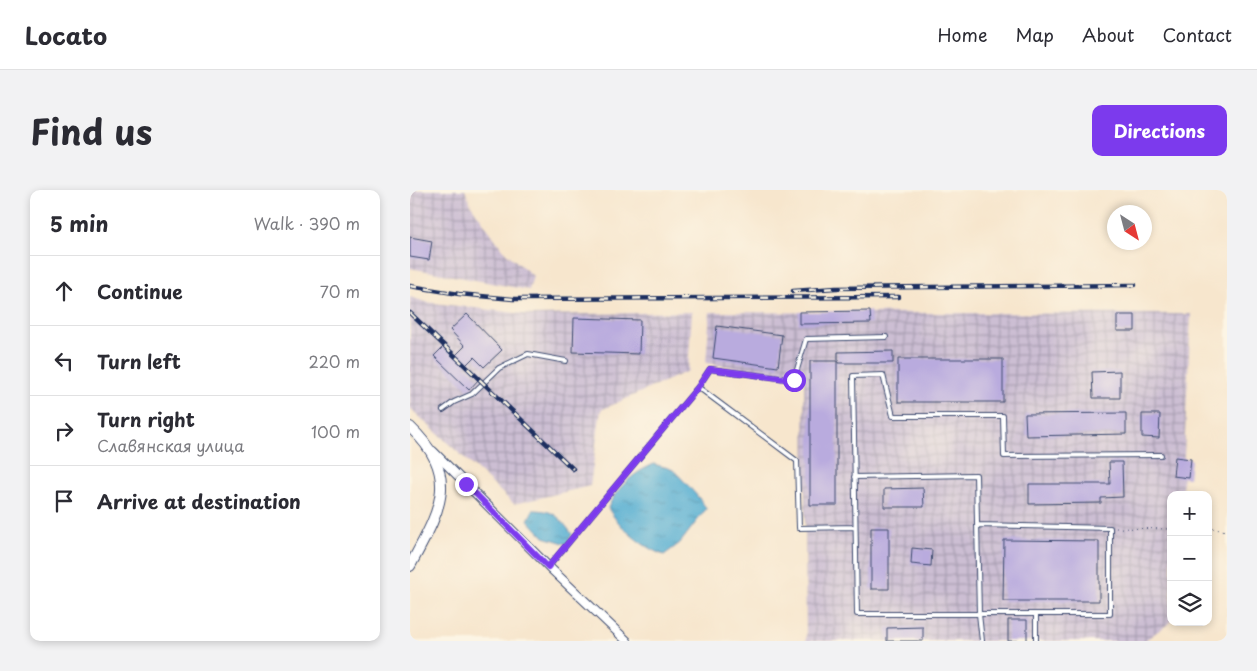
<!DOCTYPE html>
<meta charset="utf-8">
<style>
:root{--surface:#fff;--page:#f2f2f3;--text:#2b2b33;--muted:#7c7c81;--line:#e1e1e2;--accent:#7c3aed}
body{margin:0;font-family:"Playpen Sans",sans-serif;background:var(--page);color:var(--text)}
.controls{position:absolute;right:15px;bottom:15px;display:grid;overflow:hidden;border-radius:10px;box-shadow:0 2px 8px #0003}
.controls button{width:45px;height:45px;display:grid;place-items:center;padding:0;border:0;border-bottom:1px solid var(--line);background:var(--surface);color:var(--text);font:25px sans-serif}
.compass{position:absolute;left:697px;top:15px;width:45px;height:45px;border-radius:50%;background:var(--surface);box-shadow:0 2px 8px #0003;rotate:144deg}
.stop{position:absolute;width:15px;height:15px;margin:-11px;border:4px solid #7c3aed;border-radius:50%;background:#fff}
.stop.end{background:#7c3aed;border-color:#fff;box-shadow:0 1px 5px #0008}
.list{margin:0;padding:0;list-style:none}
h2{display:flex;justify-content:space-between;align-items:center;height:65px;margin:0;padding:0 20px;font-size:21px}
h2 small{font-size:16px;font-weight:400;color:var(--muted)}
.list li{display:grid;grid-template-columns:32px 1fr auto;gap:15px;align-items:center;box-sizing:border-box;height:70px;padding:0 20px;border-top:1px solid var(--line)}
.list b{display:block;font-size:19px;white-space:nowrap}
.list p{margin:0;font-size:16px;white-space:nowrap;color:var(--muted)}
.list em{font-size:16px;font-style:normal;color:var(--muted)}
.icon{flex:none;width:28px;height:28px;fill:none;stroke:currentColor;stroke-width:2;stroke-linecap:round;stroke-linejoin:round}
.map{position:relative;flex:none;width:817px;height:451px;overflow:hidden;border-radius:10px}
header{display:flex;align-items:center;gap:30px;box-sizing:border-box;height:70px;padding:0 25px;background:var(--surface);border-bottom:1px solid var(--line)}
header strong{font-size:24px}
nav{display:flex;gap:28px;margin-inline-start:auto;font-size:18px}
.intro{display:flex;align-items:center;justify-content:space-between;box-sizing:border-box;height:120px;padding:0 30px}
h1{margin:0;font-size:35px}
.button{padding:12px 22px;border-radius:10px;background:var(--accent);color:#fff;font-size:18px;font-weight:700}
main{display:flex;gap:30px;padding:0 30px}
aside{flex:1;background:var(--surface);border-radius:10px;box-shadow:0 2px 8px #0003}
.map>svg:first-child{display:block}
.industrial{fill:url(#industrial-grid)}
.water{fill:url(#water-ripples);stroke:#386e98}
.building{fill:#b9abde}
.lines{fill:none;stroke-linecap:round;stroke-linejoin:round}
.service-casing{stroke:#3c4a6f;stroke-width:6}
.minor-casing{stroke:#3c4a6f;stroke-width:10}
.secondary-casing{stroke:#3c4a6f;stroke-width:12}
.path{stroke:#3c4a6f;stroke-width:1;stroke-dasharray:1 4;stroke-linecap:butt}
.service{stroke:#fff;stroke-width:4}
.minor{stroke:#fff;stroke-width:8}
.secondary{stroke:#fff;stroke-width:10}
.rail-casing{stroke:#1b2f5e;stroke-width:4.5}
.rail{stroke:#fcf5e5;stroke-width:2.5;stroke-dasharray:8;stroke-linecap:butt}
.route{stroke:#7c3aed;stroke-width:6}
</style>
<header>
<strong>Locato</strong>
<nav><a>Home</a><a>Map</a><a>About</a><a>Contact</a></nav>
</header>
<div class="intro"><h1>Find us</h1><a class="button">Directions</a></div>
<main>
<aside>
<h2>5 min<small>Walk · 390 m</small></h2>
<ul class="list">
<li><svg class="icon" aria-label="ahead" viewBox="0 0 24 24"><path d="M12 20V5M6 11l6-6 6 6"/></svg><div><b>Continue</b></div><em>70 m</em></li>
<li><svg class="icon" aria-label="left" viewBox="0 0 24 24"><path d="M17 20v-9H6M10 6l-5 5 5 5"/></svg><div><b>Turn left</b></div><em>220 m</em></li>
<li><svg class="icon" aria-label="right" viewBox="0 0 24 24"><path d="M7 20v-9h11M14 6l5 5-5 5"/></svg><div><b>Turn right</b><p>Славянская улица</p></div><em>100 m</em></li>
<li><svg class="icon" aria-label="arrive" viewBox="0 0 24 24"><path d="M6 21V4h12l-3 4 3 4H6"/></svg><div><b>Arrive at destination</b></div></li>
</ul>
</aside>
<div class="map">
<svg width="817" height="451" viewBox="0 0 817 451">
<defs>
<pattern id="industrial-grid" width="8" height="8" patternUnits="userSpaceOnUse" patternTransform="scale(1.25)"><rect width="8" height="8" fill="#ccbed3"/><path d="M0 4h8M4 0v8" fill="none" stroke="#a59bae"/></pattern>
<pattern id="water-ripples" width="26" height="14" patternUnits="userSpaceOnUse" patternTransform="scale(1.25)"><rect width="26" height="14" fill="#54aed2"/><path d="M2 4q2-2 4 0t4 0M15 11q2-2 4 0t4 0" fill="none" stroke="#458eae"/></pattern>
</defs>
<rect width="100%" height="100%" fill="#fcf5e5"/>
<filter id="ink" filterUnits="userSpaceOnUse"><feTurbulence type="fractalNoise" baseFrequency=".02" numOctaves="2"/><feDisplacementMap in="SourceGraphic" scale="10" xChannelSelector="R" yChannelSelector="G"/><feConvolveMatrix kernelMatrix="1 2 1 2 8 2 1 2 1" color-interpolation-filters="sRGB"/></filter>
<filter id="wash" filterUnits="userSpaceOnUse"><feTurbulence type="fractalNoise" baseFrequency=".0096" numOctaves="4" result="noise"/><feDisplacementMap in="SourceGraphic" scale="20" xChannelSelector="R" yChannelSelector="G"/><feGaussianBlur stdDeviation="1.12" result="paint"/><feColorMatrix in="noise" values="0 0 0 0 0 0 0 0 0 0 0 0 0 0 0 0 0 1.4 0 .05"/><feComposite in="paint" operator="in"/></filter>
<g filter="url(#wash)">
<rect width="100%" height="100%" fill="#f7e6cd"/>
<path class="industrial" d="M 0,0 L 55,0 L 61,15 L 93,60 L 123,86 L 119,100 L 0,78 Z
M 0,107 L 16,112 L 122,125 L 282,122 L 278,181 L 191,220 L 180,296 L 104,314 L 0,218 Z
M 300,122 L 781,124 L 772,305 L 761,305 L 761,432 L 734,451 L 396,451 L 394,187 L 296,173 Z"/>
<path class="water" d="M 244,274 C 249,276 258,277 263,280 C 268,284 295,313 296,319 L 270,353 L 254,365 C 233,358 209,337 198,318 C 206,298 224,282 244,274 Z
M 123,320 C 145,320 149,327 162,344 L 157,354 L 134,347 L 118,330 Z"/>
<g id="blocks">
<path class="building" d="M 0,47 L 22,51 L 19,70 L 0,67 Z
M 460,121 L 461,133 L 389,134 L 389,122 Z
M 57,124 L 92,160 L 74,177 L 64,167 L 55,176 L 69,189 L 59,200 L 24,166 L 34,156 L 45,166 L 55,156 L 40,140 Z
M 707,125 L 725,125 L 725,141 L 707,141 Z
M 164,128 L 230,130 L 229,164 L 163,162 Z
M 307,136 L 372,145 L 368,177 L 303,168 Z
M 483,161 L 483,173 L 428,173 L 428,162 Z
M 488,169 L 593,169 L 593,212 L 488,212 Z
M 400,171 L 427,171 L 427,315 L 400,315 Z
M 710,181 L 710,208 L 683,208 L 682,182 Z
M 716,223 L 716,244 L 616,246 L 615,224 Z
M 732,224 L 750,224 L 749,248 L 732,247 Z
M 765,267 L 781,269 L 779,288 L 763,286 Z
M 699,272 L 712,272 L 713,307 L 691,308 L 691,313 L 619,314 L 619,294 L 700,294 Z
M 513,298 L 514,317 L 474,317 L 474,299 Z
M 461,338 L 479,338 L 479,399 L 461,399 Z
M 594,350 L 689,351 L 689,411 L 593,411 Z
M 502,358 L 522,360 L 521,376 L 501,374 Z
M 598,430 L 617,430 L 617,451 L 598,451 Z
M 513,437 L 513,451 L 477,451 L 477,438 Z"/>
</g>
</g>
<g filter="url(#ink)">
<use href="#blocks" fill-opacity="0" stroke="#3c4a6f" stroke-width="1"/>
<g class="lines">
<g class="service-casing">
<path id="service" d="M 288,197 L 300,179 L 384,190 L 396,149 L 476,147
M 33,220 L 44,212 L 62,204 L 89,178 L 118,164 L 156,171
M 444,287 L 566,285 L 569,424 L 572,451
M 567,335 L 700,338 L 700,424 L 447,424 L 443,186 L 473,185 L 483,226 L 593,226 L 594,266 L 751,265
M 139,376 L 288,197 L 387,271 L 389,338 L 445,337
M 626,424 L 626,451"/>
</g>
<g class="minor-casing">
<path id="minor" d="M 23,261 L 139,377 L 217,451"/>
</g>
<g class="secondary-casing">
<path id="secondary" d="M 0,237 C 53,287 28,323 0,376"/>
</g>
<path class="path" d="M 706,338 L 761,339
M 798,338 L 817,341"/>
<use href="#service" class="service"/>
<use href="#minor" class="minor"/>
<use href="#secondary" class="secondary"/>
<g class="rail-casing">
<path id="rail" d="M 0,96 L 49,104 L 103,109 L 489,107
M 383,101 L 426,98 L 725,95
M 0,123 L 163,279"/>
</g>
<use href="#rail" class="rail"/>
</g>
</g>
<g class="lines" filter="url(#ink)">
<path class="route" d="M 56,294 L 138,377 L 288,197 L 300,179 L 384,190"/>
</g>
</svg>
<div class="controls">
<button>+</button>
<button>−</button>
<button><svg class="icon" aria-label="layers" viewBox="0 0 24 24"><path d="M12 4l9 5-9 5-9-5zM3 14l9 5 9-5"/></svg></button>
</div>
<svg class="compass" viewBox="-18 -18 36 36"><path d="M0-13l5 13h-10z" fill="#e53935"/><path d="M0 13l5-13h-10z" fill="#7c7c81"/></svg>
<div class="stop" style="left:384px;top:190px"></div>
<div class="stop end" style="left:56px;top:294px"></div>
</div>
</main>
